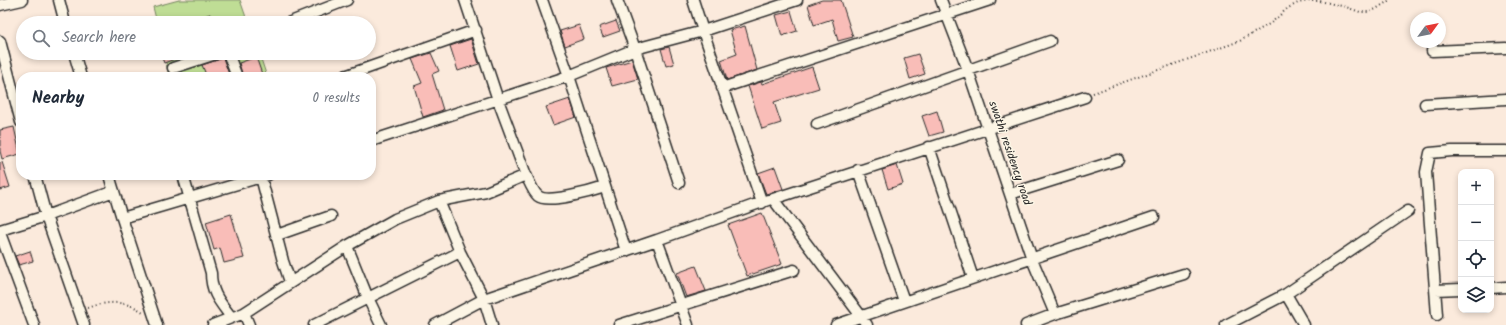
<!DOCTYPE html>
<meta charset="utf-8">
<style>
:root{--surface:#fff;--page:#f6f6f7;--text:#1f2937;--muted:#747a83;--line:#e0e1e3}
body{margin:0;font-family:Kalam,sans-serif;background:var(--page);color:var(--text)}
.controls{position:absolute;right:12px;bottom:12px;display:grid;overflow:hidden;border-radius:8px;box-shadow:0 2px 6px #0003}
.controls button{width:36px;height:36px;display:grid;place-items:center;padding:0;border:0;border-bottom:1px solid var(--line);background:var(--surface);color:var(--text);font:20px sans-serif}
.compass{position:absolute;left:1410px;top:12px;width:36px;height:36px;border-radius:50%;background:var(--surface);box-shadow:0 2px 6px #0003;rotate:57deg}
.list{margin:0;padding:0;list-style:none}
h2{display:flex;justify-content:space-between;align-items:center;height:52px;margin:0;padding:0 16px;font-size:17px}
h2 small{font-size:13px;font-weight:400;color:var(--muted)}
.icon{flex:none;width:22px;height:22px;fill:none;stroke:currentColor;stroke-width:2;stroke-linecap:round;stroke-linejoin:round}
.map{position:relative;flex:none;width:1506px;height:325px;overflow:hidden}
.search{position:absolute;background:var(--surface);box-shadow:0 2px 6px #0003;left:16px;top:16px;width:360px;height:44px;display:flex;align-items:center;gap:10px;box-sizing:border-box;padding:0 14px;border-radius:22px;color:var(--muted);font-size:15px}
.panel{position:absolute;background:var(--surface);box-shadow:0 2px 6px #0003;left:16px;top:72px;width:360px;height:108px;border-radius:16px}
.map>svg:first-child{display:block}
.green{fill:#bfdd95;stroke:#758460}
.building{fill:#f9bdb8;stroke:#2b2b2b}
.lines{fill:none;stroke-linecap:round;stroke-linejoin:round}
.minor-casing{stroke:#2b2b2b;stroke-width:13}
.path{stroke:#2b2b2b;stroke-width:2;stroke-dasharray:1 3;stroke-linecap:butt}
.minor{stroke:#fcf5e5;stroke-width:10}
.labels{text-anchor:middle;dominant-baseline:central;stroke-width:3;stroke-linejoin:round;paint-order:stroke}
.street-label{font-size:12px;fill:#2b2b2b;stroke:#fcf5e5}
</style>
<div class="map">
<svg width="1506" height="325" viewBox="0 0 1506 325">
<rect width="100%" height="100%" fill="#fbeadc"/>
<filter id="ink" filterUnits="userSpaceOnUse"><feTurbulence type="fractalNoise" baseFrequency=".025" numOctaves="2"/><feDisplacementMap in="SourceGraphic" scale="8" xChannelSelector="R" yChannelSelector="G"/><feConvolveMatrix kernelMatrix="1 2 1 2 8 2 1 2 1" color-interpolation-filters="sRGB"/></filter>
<g filter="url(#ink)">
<path class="green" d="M 179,0 L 240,0 L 248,23 L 157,23 L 153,7 Z
M 164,53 L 259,53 L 267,77 L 169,77 Z"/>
<path class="building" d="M 822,0 L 841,0 L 853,37 L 838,41 L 832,19 L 814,25 L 808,5 Z
M 791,11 L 797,31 L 782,36 L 776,15 Z
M 210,14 L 213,23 L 187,23 L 187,22 Z
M 616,21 L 620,31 L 603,37 L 599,27 Z
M 579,25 L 584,39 L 565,46 L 560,31 Z
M 745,26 L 757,70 L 727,80 L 721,60 L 737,54 L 730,30 Z
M 471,39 L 479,64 L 458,71 L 450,46 Z
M 669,47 L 674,64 L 666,66 L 661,49 Z
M 160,53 L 188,53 L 188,54 L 164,63 Z
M 431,53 L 439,71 L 432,74 L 443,110 L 423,117 L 414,86 L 422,83 L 412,59 Z
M 918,54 L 925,74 L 910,79 L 904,58 Z
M 256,57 L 263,77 L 243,77 L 239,63 Z
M 223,58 L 230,77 L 207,77 L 202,65 Z
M 632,60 L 638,79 L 612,86 L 606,68 Z
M 812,67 L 819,88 L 774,102 L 781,123 L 762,129 L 748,86 L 761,82 L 762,84 Z
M 570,99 L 576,117 L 553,125 L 546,107 Z
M 937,111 L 943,132 L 929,136 L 922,116 Z
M 14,127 L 20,154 L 2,159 L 0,151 L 0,130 Z
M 2,162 L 10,187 L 0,190 L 0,163 Z
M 897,165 L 903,184 L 888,189 L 882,170 Z
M 775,167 L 783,189 L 766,194 L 758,173 Z
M 762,213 L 782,264 L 747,276 L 728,225 Z
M 231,214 L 244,258 L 224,263 L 220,248 L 214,250 L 206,222 Z
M 30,251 L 33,261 L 19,265 L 15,256 Z
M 696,266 L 706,291 L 686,297 L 677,273 Z"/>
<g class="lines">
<g class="minor-casing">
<path id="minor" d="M 59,0 L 65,23
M 542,0 L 569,76 L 626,251
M 693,0 L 703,31 L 762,203
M 941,0 L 968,70 L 1032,259 L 1055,314
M 0,5 L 22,0
M 288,23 L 347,0
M 0,41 L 21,122
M 1432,51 L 1506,48
M 74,53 L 81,77
M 228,53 L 237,77
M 173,68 L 219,53
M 342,77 L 476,30
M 722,88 L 990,0
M 1425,104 L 1506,99
M 817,124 L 1050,41
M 371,141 L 569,76 L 635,49 L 617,0
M 929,147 L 973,278
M 858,170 L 904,301
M 35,175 L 46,216 L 84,325
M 109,175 L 122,218 L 157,325
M 183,175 L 211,273 C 211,293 220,302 231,317
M 526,175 C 529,181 533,192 538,196 C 548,204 593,191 605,187
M 261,177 L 283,261 L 290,282
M 679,183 L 635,49 L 703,31 L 797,0
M 1010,194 L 1118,160
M 439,201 L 460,252 L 484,299 L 492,325
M 122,218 L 268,175
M 0,230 L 46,216 L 114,191
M 0,233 L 34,325
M 277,235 L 331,216
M 657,240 L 768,200
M 347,246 L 368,298 L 381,325
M 1491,288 L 1506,287
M 1435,290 L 1461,289
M 1286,294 L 1304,325
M 244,313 L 249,325
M 1437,315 L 1426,172 L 1430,153 L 1452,151 L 1506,151
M 213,325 L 244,313 L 347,246 L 395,219 L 439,201 L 486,192 L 526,175 L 498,100 L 465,0
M 314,325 L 460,252
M 435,325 L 484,299 L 657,240 L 688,325
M 619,325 L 794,270
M 836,325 L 1154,217
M 867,325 L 861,316 L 773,199 L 1085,97
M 1026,325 L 1055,314 L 1184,274
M 1226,325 L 1286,294 L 1408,211"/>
</g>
<path class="path" d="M 1093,93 L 1240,41 L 1271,23 L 1288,8 L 1298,3 L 1308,1 L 1320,1 L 1346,7 L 1360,12 L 1369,12 L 1376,9 L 1390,0
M 88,308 C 107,301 126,300 143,312"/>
<use href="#minor" class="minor"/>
</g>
</g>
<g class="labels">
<g class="street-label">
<text transform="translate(1010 153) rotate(71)">swathi residency road</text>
</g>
</g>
</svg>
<div class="controls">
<button>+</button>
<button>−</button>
<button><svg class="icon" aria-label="locate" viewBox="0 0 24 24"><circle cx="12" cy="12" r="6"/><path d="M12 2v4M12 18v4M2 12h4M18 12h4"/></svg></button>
<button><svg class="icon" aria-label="layers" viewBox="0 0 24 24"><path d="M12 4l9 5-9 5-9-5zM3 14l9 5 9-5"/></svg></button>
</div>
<svg class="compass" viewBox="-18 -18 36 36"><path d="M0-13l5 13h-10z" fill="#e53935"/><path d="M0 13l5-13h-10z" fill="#747a83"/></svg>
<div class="search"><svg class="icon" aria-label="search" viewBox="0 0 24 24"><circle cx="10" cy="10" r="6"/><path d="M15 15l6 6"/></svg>Search here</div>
<section class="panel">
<h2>Nearby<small>0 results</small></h2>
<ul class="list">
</ul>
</section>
</div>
